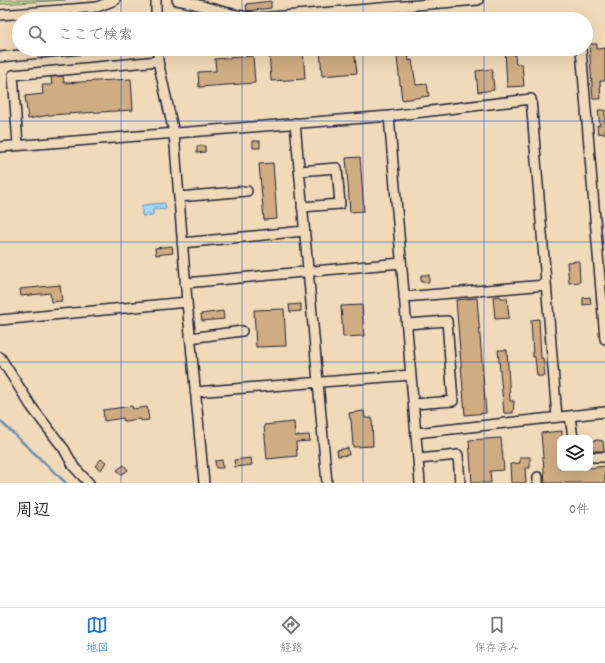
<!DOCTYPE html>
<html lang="ja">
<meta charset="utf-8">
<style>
:root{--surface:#fff;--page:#f6f6f6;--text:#202124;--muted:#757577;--line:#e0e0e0;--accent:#1a73e8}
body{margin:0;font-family:Dekko,"Klee One",sans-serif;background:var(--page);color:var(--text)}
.controls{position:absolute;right:12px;bottom:12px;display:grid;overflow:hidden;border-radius:8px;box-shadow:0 4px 16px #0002}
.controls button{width:36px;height:36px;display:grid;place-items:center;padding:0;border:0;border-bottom:1px solid var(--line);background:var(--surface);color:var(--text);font:20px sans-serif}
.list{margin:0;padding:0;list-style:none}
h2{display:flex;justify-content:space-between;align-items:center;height:52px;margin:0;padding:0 16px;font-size:17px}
h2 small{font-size:13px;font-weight:400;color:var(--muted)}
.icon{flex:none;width:22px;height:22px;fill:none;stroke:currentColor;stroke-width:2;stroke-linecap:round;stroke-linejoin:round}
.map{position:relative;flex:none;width:605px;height:483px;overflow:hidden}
.search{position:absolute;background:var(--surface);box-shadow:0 4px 16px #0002;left:12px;right:12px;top:12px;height:44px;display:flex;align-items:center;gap:10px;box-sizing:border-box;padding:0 14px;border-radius:22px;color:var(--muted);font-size:15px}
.sheet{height:124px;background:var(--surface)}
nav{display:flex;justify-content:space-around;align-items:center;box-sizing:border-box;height:56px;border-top:1px solid var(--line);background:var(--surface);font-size:11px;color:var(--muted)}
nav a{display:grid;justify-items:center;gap:2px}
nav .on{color:var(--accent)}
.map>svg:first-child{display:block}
.green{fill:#bad890;stroke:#6e7d66}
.water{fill:url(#water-waves);stroke:#6d90b1}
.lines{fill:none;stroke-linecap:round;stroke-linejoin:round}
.stream{stroke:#6d90b1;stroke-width:2.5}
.building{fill:#d0ac82;stroke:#22223b}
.minor-casing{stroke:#22223b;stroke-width:12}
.minor{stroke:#f0dab9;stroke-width:9}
.grid{fill:none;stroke:#1d4ed8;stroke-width:1;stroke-opacity:0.55}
</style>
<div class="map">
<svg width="605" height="483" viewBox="0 0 605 483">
<defs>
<pattern id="water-waves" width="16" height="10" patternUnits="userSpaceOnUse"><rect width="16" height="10" fill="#9fd9ff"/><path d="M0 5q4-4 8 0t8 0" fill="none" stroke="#89badb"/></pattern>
</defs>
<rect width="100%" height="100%" fill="#f0dab9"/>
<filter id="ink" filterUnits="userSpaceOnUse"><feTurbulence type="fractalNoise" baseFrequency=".025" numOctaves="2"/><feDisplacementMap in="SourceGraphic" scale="8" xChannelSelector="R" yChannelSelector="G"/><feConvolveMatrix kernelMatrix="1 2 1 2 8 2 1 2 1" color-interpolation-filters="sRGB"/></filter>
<g filter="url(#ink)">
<path class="green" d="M 0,0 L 66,0 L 0,4 Z"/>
<path class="water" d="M 165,203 L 166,209 L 153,210 L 153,215 L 142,216 L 142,205 Z"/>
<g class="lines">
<path class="stream" d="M 0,421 L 66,483"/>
</g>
<path class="building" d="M 271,1 L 271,8 L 247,11 L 246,4 Z
M 589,44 L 597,44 L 597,49 L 605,48 L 605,81 L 600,81 L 601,99 L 593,99 Z
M 269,49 L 303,49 L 305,79 L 271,81 Z
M 320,49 L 354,49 L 357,73 L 322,76 Z
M 396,49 L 408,49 L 409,61 L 412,60 L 416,85 L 427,84 L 429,96 L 402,100 Z
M 505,49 L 514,49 L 516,64 L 522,64 L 524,86 L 507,87 Z
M 253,56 L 255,83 L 199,87 L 198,72 L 216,71 L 215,59 Z
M 492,69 L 494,90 L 478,92 L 476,71 Z
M 63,76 L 64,83 L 131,79 L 133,110 L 49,115 L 28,119 L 25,96 L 43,94 L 42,85 L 52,85 L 51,77 Z
M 598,110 L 605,110 L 605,134 L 598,133 L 597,125 L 600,125 Z
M 253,141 L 260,141 L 260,148 L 253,148 Z
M 197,146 L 205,146 L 205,152 L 197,153 Z
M 360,157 L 364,211 L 350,212 L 346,158 Z
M 273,163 L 277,219 L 264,220 L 259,164 Z
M 172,246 L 173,253 L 156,255 L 155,248 Z
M 579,261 L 580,282 L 569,283 L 567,262 Z
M 421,275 L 429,275 L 429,282 L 421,282 Z
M 60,285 L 62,301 L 51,302 L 50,293 L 21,296 L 20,289 Z
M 500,296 L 501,298 L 507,298 L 509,318 L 495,319 L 493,297 Z
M 590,297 L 591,304 L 583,305 L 583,298 Z
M 477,298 L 486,413 L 465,415 L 456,300 Z
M 301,304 L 301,311 L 290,312 L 289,305 Z
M 362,305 L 364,336 L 343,337 L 341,306 Z
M 284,309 L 286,346 L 256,347 L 254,310 Z
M 223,311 L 224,319 L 202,321 L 201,314 Z
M 539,319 L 541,358 L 543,358 L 545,376 L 537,376 L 535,357 L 533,357 L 531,320 Z
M 498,350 L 507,350 L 510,401 L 514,401 L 513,413 L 504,413 Z
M 132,406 L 133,409 L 147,407 L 149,420 L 140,421 L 140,419 L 124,421 L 123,418 L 104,421 L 103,410 Z
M 364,411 L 365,418 L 372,418 L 373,446 L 353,447 L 351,419 L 350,419 L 349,413 Z
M 294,422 L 295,436 L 309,435 L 310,441 L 296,442 L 297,456 L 267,459 L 264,425 Z
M 562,431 L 562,438 L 560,438 L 560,468 L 590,468 L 605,466 L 605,483 L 545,483 L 541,433 Z
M 501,438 L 504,470 L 490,471 L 491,483 L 472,483 L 469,440 Z
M 598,440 L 603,441 L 604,451 L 593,451 L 592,441 Z
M 348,448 L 349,455 L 338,456 L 337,450 Z
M 520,457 L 530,457 L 530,468 L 525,468 L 526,483 L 511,483 L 510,464 L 520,463 Z
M 251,458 L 252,465 L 235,467 L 234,460 Z
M 101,459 L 106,462 L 101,470 L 95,466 Z
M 222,460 L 223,468 L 216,468 L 215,461 Z
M 124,465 L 128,470 L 121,475 L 117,470 Z"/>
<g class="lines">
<g class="minor-casing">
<path id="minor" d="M 156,0 L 156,19
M 177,0 C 205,5 231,17 259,18 L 478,0
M 0,15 L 97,7 L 115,0
M 328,19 L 389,15 L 412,19
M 158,49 L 158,61 L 174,133 L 187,302 L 204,483
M 581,49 L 605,339
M 0,57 L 81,49
M 389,116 L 420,483
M 295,123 L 327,483
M 18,145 L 13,75 L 158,61
M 0,147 L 389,116 L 531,99 L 557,417
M 299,171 L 337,168 L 340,204 L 302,207
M 179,197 L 247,191
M 182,243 L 304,231
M 185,283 L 401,263
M 404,297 L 546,285
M 0,320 L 187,302
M 407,324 L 447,321 L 453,401 L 414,404
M 190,338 L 242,331
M 0,357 L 31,406 L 64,449 L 74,467 L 89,483
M 195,392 L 411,375
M 570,416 L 573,438
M 416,433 L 605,412
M 590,457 L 605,457
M 418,459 L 458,455 L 460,483
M 538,477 L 538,483"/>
</g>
<use href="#minor" class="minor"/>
</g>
</g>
<path class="grid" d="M 121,0 L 121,19M 242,0 L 242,19M 363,0 L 363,19M 484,0 L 484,19M 121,49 L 121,483M 242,49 L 242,483M 363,49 L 363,483M 484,49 L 484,483M 0,121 L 605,121M 0,242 L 605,242M 0,362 L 605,362"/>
</svg>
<div class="controls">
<button><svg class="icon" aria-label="layers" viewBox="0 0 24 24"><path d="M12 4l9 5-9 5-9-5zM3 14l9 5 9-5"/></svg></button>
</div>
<div class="search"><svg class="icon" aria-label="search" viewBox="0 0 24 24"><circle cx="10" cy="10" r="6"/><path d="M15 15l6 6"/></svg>ここで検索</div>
</div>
<section class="sheet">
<h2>周辺<small>0件</small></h2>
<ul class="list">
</ul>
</section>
<nav>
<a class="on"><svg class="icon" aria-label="map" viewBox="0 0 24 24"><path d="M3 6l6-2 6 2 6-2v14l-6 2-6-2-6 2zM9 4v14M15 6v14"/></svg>地図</a>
<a><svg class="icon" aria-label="directions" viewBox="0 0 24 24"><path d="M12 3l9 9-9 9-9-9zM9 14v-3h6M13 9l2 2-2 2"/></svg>経路</a>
<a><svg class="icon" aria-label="saved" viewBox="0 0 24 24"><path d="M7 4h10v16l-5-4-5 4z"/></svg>保存済み</a>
</nav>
